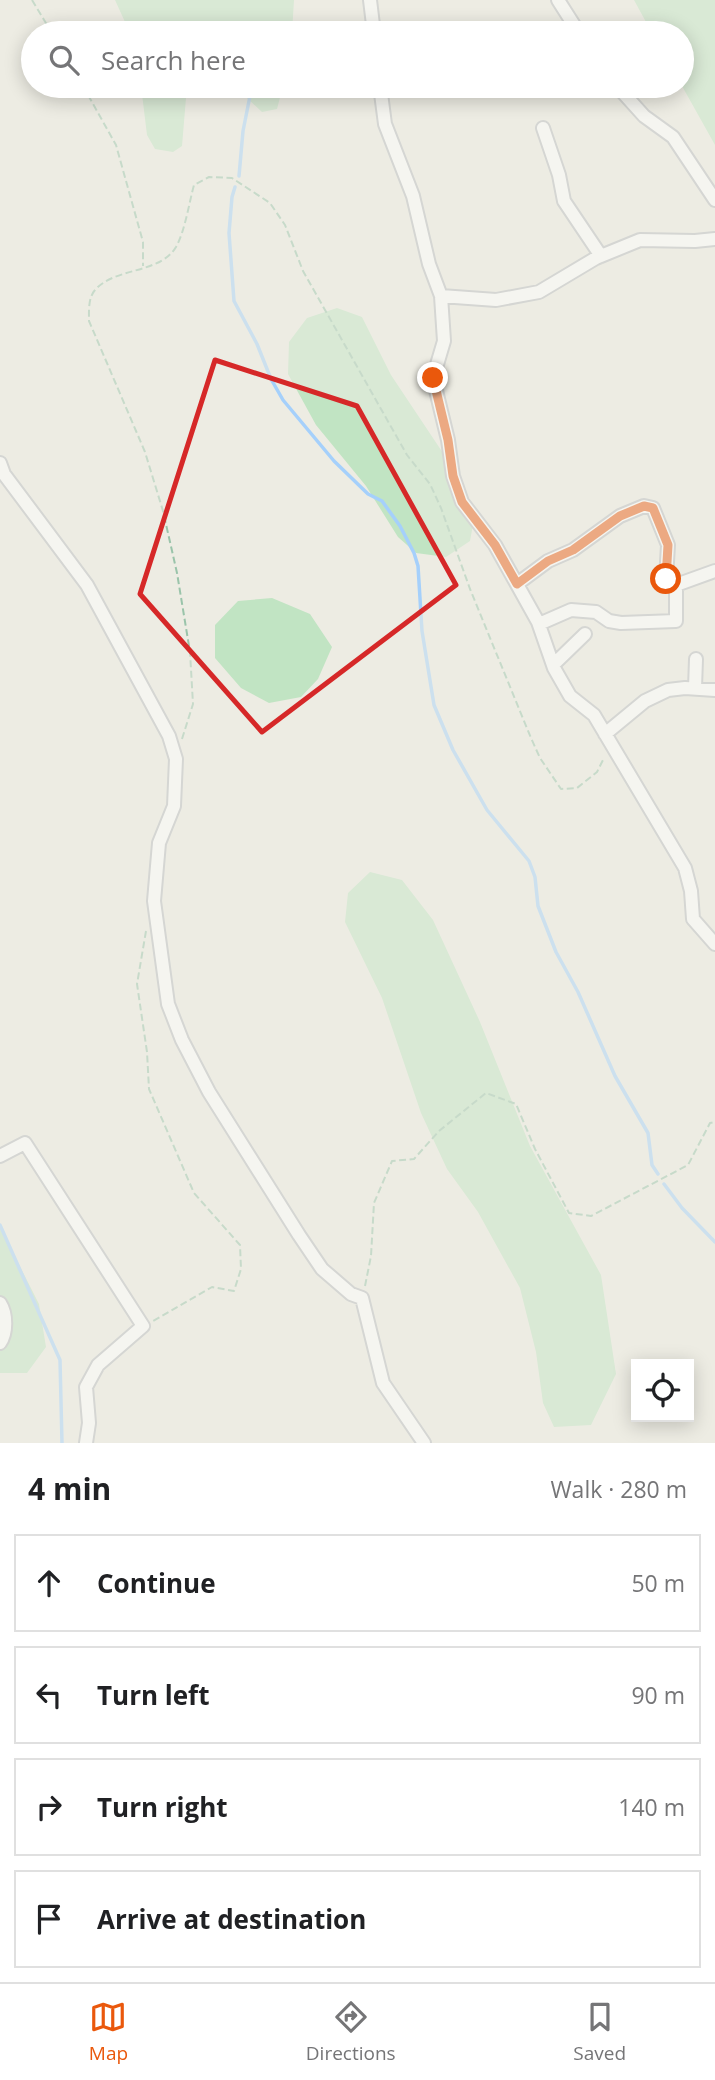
<!DOCTYPE html>
<meta charset="utf-8">
<style>
:root{--surface:#fff;--page:#f2f2f2;--text:#202124;--muted:#757577;--line:#e0e0e0;--accent:#ea580c}
body{margin:0;font-family:"Open Sans",sans-serif;background:var(--page);color:var(--text)}
.controls{position:absolute;right:21px;bottom:21px;display:grid;overflow:hidden;border-radius:0px;box-shadow:0 4px 18px #0003}
.controls button{width:63px;height:63px;display:grid;place-items:center;padding:0;border:0;border-bottom:2px solid var(--line);background:var(--surface);color:var(--text);font:35px sans-serif}
.stop{position:absolute;width:21px;height:21px;margin:-16px;border:5px solid #ea580c;border-radius:50%;background:#fff}
.stop.end{background:#ea580c;border-color:#fff;box-shadow:0 2px 7px #0008}
.list{margin:0;padding:0;list-style:none}
h2{display:flex;justify-content:space-between;align-items:center;height:91px;margin:0;padding:0 28px;font-size:30px}
h2 small{font-size:23px;font-weight:400;color:var(--muted)}
.list li{display:grid;grid-template-columns:46px 1fr auto;gap:21px;align-items:center;box-sizing:border-box;height:98px;margin:0 14px 14px;padding:0 14px;border:2px solid var(--line);border-radius:0px}
.list b{display:block;font-size:26px;white-space:nowrap}
.list em{font-size:23px;font-style:normal;color:var(--muted)}
.icon{flex:none;width:38px;height:38px;fill:none;stroke:currentColor;stroke-width:2;stroke-linecap:round;stroke-linejoin:round}
.map{position:relative;flex:none;width:715px;height:1443px;overflow:hidden}
.search{position:absolute;background:var(--surface);box-shadow:0 4px 18px #0003;left:21px;right:21px;top:21px;height:77px;display:flex;align-items:center;gap:18px;box-sizing:border-box;padding:0 24px;border-radius:38px;color:var(--muted);font-size:26px}
.sheet{height:539px;background:var(--surface)}
nav{display:flex;justify-content:space-around;align-items:center;box-sizing:border-box;height:98px;border-top:2px solid var(--line);background:var(--surface);font-size:19px;color:var(--muted)}
nav a{display:grid;justify-items:center;gap:4px}
nav .on{color:var(--accent)}
.map>svg:first-child{display:block}
.green{fill:#c1e4c3}
.lines{fill:none;stroke-linecap:round;stroke-linejoin:round}
.stream{stroke:#a5d0fb;stroke-width:3.5}
.street-casing{stroke:#b8babf;stroke-width:16}
.path{stroke:#9ac4aa;stroke-width:2;stroke-dasharray:7 3.5;stroke-linecap:butt}
.street{stroke:#fff;stroke-width:12}
.route{stroke:#ea580c;stroke-width:9}
.marked{fill:none;stroke:#d62828;stroke-width:5;stroke-linejoin:round}
</style>
<div class="map">
<svg width="715" height="1443" viewBox="0 0 715 1443">
<rect width="100%" height="100%" fill="#edece3"/>
<path class="green" d="M 115,0 L 294,0 L 292,33 L 130,33 Z
M 634,0 L 715,0 L 715,145 L 682,86 L 682,33 L 652,33 Z
M 141,86 L 187,86 L 182,146 L 173,152 L 155,149 L 147,135 Z
M 240,86 L 283,86 L 277,109 L 262,112 L 247,98 Z
M 337,308 L 362,317 L 391,375 L 451,465 L 474,519 L 470,541 L 446,557 L 416,553 L 398,537 L 366,486 L 316,425 L 288,374 L 289,342 L 307,318 Z
M 272,598 L 310,614 L 332,647 L 318,679 L 301,697 L 269,703 L 241,688 L 215,658 L 215,625 L 238,601 Z
M 370,872 L 402,880 L 433,920 L 480,1022 L 530,1146 L 601,1275 L 616,1374 L 591,1425 L 554,1427 L 543,1403 L 536,1352 L 520,1288 L 478,1212 L 447,1169 L 421,1113 L 382,998 L 345,922 L 348,893 Z
M 0,1227 L 39,1304 L 46,1347 L 27,1373 L 0,1373 Z"/>
<g class="lines">
<path class="stream" d="M 239,176 L 243,131 L 252,86
M 235,187 L 232,197 L 229,233 L 234,301 L 257,344 L 271,379 L 283,400 L 334,461 L 368,494 L 382,501 L 400,526 L 414,553 L 418,566 L 422,631 L 434,705 L 453,750 L 487,810 L 529,861 L 535,877 L 538,906 L 556,952 L 578,992 L 615,1076 L 648,1133 L 652,1165 L 658,1174
M 664,1184 L 682,1208 L 715,1242
M 0,1225 L 60,1360 L 62,1443"/>
<g class="street-casing">
<path id="street" d="M 370,0 L 374,33
M 558,0 L 579,33
M 380,86 L 385,124 L 413,196 L 429,264 L 441,296 L 444,341 L 433,378 L 448,440 L 453,476 L 462,502 L 495,545 L 538,622 L 554,668 L 570,696 L 594,715 L 685,868 L 691,891 L 693,919 L 715,944
M 617,86 L 644,116 L 673,137 L 715,200
M 543,128 L 559,175 L 564,201 L 601,256
M 441,296 L 496,300 L 539,292 L 596,258 L 640,240 L 695,241 L 715,239
M 0,463 L 4,474 L 87,585 L 169,736 L 176,759 L 174,806 L 159,843 L 154,901 L 168,1004 L 182,1040 L 209,1092 L 299,1235 L 322,1269 L 351,1294 L 362,1298 L 383,1383 L 424,1443
M 517,584 L 548,561 L 573,550 L 620,516 L 644,506 L 653,508 L 668,545 L 666,579 L 676,589
M 539,624 L 571,610 L 596,612 L 609,621 L 621,623 L 676,621 L 676,585 L 715,571
M 553,665 L 585,634
M 695,688 L 696,659
M 605,734 L 645,701 L 668,690 L 685,688 L 715,690
M 0,1156 L 25,1143 L 143,1326 L 98,1365 L 86,1387 L 89,1423 L 86,1443
M 0,1303 C 7,1314 7,1333 0,1343"/>
</g>
<path class="path" d="M 32,0 L 52,33
M 83,86 L 116,145 L 143,242 L 143,266
M 182,739 L 193,704 L 190,652 L 177,573 L 163,511 L 145,452 L 89,321 C 89,311 88,298 95,290 C 115,267 160,274 176,247 C 185,231 189,203 194,185 L 209,177 L 232,178 L 270,203 L 285,225 L 303,271 L 407,455 L 430,484 L 441,508 L 470,589 L 531,738 L 540,758 L 561,789 L 577,788 L 597,772 L 604,758
M 146,931 L 137,984 L 147,1052 L 149,1089 L 194,1193 L 240,1245 L 241,1269 L 234,1291 L 212,1287 L 153,1321
M 365,1286 L 371,1256 L 374,1203 L 392,1161 L 414,1159 L 439,1131 L 486,1093 L 516,1104 L 535,1149 L 569,1213 L 591,1216 L 688,1165 L 710,1123 L 715,1122"/>
<use href="#street" class="street"/>
</g>
<g class="lines">
<path class="route" d="M 433,378 L 448,440 L 453,476 L 462,502 L 495,545 L 517,584 L 548,561 L 573,550 L 620,516 L 644,506 L 653,508 L 668,545 L 666,579"/>
</g>
<path d="M0 0H715V1443H0ZM 215,360 L 357,406 L 456,585 L 262,732 L 140,594 Z" fill="#edece3" fill-opacity=".55" fill-rule="evenodd"/>
<path class="marked" d="M 215,360 L 357,406 L 456,585 L 262,732 L 140,594 Z"/>
</svg>
<div class="controls">
<button><svg class="icon" aria-label="locate" viewBox="0 0 24 24"><circle cx="12" cy="12" r="6"/><path d="M12 2v4M12 18v4M2 12h4M18 12h4"/></svg></button>
</div>
<div class="stop" style="left:666px;top:579px"></div>
<div class="stop end" style="left:433px;top:378px"></div>
<div class="search"><svg class="icon" aria-label="search" viewBox="0 0 24 24"><circle cx="10" cy="10" r="6"/><path d="M15 15l6 6"/></svg>Search here</div>
</div>
<section class="sheet">
<h2>4 min<small>Walk · 280 m</small></h2>
<ul class="list">
<li><svg class="icon" aria-label="ahead" viewBox="0 0 24 24"><path d="M12 20V5M6 11l6-6 6 6"/></svg><div><b>Continue</b></div><em>50 m</em></li>
<li><svg class="icon" aria-label="left" viewBox="0 0 24 24"><path d="M17 20v-9H6M10 6l-5 5 5 5"/></svg><div><b>Turn left</b></div><em>90 m</em></li>
<li><svg class="icon" aria-label="right" viewBox="0 0 24 24"><path d="M7 20v-9h11M14 6l5 5-5 5"/></svg><div><b>Turn right</b></div><em>140 m</em></li>
<li><svg class="icon" aria-label="arrive" viewBox="0 0 24 24"><path d="M6 21V4h12l-3 4 3 4H6"/></svg><div><b>Arrive at destination</b></div></li>
</ul>
</section>
<nav>
<a class="on"><svg class="icon" aria-label="map" viewBox="0 0 24 24"><path d="M3 6l6-2 6 2 6-2v14l-6 2-6-2-6 2zM9 4v14M15 6v14"/></svg>Map</a>
<a><svg class="icon" aria-label="directions" viewBox="0 0 24 24"><path d="M12 3l9 9-9 9-9-9zM9 14v-3h6M13 9l2 2-2 2"/></svg>Directions</a>
<a><svg class="icon" aria-label="saved" viewBox="0 0 24 24"><path d="M7 4h10v16l-5-4-5 4z"/></svg>Saved</a>
</nav>
